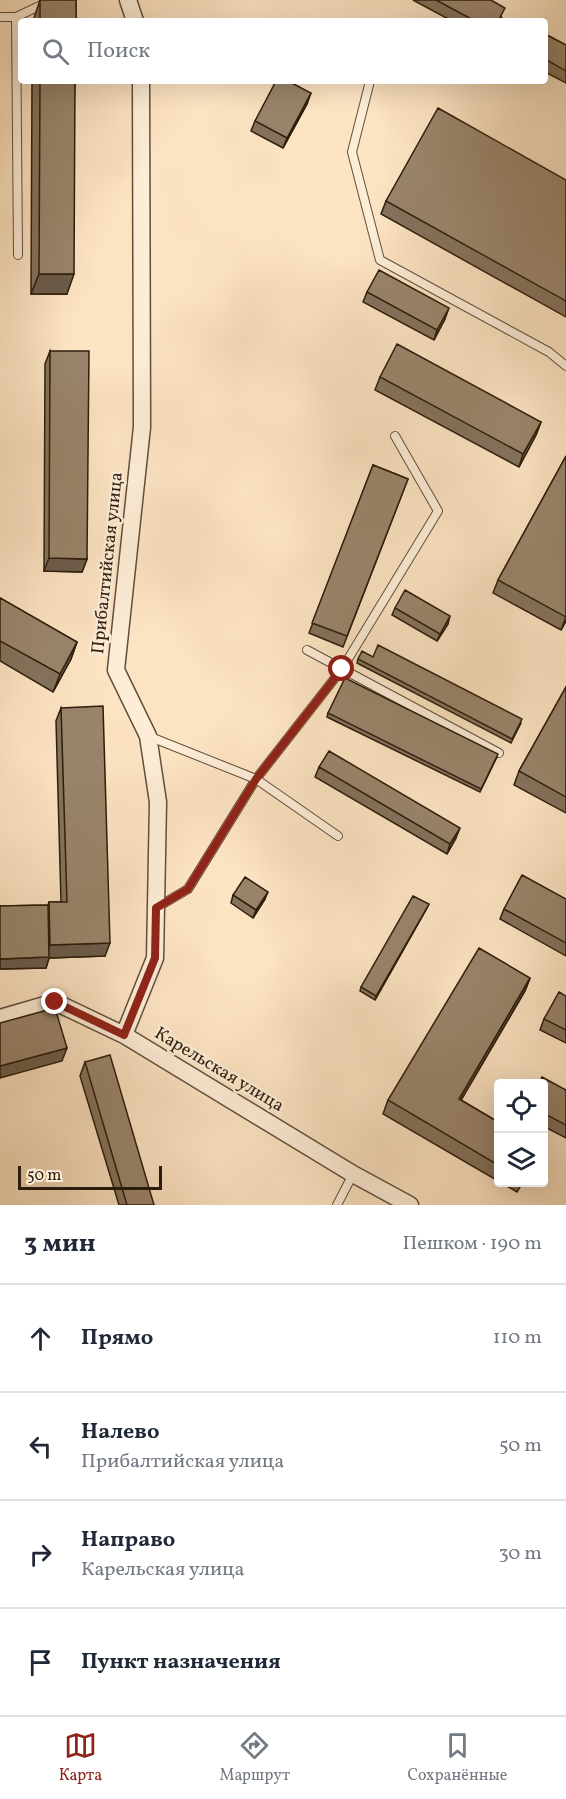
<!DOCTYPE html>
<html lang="ru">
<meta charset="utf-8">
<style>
:root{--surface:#fff;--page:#f2f2f3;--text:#1f2937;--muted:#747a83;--line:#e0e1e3;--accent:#8f2418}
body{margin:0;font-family:Vollkorn,serif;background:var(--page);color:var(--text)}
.controls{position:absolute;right:18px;bottom:18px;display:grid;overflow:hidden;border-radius:6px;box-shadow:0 6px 24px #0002}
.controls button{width:54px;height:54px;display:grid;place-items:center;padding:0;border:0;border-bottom:2px solid var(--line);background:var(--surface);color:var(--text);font:30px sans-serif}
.scale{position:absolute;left:18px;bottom:15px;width:144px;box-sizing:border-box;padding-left:6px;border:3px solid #2d1d0c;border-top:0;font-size:16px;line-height:21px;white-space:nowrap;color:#2d1d0c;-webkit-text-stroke:4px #fdedd7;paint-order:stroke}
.stop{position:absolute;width:18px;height:18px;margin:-14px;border:4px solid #8f2418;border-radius:50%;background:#fff}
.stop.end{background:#8f2418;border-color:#fff;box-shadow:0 2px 6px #0008}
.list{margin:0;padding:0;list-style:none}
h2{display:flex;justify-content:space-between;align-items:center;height:78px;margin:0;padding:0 24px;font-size:26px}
h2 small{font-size:20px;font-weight:400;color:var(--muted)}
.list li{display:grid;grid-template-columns:39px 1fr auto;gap:18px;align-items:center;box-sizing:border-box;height:108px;padding:0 24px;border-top:2px solid var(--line)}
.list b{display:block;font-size:22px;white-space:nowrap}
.list p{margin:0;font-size:20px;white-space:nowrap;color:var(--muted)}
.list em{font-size:20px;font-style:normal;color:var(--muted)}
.icon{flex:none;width:33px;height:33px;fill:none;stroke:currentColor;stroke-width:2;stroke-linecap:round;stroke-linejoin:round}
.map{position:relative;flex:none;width:566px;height:1205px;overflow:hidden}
.search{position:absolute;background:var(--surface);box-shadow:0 6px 24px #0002;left:18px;right:18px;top:18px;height:66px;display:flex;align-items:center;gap:15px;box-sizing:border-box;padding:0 21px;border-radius:6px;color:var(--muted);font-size:22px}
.sheet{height:510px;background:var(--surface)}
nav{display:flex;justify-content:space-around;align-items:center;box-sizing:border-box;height:84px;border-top:2px solid var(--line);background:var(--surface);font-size:16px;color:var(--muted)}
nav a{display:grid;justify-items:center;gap:3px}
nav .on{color:var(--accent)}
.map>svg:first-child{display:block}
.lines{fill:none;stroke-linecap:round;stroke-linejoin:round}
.lane-casing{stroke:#614e3a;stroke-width:10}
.street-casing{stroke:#614e3a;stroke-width:19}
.lane{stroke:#fdedd7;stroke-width:8}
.street{stroke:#fdedd7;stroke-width:16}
.wall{fill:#84725c;stroke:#2d1d0c;stroke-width:1.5}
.shaded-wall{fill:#6b5c4b;stroke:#2d1d0c;stroke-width:1.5}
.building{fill:#99846b;stroke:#2d1d0c;stroke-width:1.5}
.route{stroke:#8f2418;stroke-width:8}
.labels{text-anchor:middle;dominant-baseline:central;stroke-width:5;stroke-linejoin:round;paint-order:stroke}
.street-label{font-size:18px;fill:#2d1d0c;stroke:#fdedd7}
</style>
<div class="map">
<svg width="566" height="1205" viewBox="0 0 566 1205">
<rect width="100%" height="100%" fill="#fce3c2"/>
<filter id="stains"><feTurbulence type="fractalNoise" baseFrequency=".00333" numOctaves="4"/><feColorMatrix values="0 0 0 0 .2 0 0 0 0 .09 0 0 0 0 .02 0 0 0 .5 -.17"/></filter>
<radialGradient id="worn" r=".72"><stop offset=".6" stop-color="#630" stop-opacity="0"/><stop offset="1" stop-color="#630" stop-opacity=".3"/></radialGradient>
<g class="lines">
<g class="lane-casing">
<path id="lane" d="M 0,17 L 16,17 L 52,0
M 16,17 L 18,255
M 370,81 L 352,152 L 380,260 L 549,352 L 566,366
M 307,650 L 499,753
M 148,736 L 256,779 L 338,836
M 156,908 L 188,889 L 256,779 L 342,669 L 438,511 L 395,436
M 337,1205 L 353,1174"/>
</g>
<g class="street-casing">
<path id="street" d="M 128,0 L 135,21
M 0,1018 L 55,1002 L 124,1035 L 353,1174 L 410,1205
M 124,1035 L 155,958 L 158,802 L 148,736 L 116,670 L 142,427 L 141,81"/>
</g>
<use href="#lane" class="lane"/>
<use href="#street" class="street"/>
</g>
<path class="wall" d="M 40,0 L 76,0 L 76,21 L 33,21 Z
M 413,0 L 491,0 L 502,18 L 500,21 L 452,21 Z
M 545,34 L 566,45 L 566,83 L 545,72 Z
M 32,81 L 75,81 L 67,294 L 31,294 Z
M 307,104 L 283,148 L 251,131 L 255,121 Z
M 566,180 L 566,317 L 381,214 L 386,201 Z
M 367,292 L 445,319 L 434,340 L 363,302 Z
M 50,351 L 87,559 L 82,572 L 44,571 L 45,364 Z
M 380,377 L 541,422 L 536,435 L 519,467 L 375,390 Z
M 566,456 L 566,621 L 561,630 L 493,593 L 498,580 Z
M 373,465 L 408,479 L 343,647 L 309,633 Z
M 0,598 L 77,642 L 71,659 L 53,692 L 0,661 Z
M 395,608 L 448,624 L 437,641 L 392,615 Z
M 373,657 L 521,723 L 511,743 L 357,663 L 358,659 Z
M 566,687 L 566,813 L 514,785 L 519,771 Z
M 61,708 L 105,956 L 49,958 L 46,968 L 0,969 L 0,906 L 48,905 L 49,902 L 61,902 L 56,721 Z
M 328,713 L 497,757 L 480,792 L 327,717 Z
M 319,767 L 456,838 L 447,854 L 315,777 Z
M 233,895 L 265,899 L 253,918 L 231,903 Z
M 566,899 L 566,956 L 500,919 L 504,909 Z
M 427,908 L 375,1000 L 360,991 L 361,987 Z
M 530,978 L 525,991 L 461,1100 L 498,1122 L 498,1181 L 383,1114 L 388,1100 Z
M 566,996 L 566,1043 L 540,1030 L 544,1019 Z
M 85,1062 L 154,1205 L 119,1205 L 80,1076 Z
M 543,1083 L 566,1090 L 566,1138 L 543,1126 Z
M 500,1182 L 523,1182 L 517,1192 Z"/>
<path class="shaded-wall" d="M 311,93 L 307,104 L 283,148 L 287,138 Z
M 39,274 L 74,274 L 67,294 L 31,294 Z
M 449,308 L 445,319 L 434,340 L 437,330 Z
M 541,422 L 536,435 L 519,467 L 523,454 Z
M 49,558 L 87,559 L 82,572 L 44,571 Z
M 450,616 L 448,624 L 437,641 L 440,634 Z
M 566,617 L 566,621 L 561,630 Z
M 77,642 L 71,659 L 53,692 L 60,674 Z
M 460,828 L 456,838 L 447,854 L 450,844 Z
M 268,892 L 265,899 L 253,918 L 256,910 Z
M 429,904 L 427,908 L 375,1000 L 376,996 Z
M 110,943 L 105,956 L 49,958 L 46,968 L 0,969 L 0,959 L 46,957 L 50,945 Z
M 530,978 L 525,991 L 454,1112 L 459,1099 Z
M 67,1048 L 62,1061 L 0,1078 L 0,1066 Z"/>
<path class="building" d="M 40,0 L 76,0 L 76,21 L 40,21 Z
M 436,0 L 491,0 L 505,8 L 498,21 L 475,21 Z
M 545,34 L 566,45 L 566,71 L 545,59 Z
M 40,81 L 75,81 L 74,274 L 39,274 Z
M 276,81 L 288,81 L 311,93 L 287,138 L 255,121 Z
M 438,108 L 566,180 L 566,301 L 386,201 Z
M 379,270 L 449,308 L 437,330 L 367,292 Z
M 397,344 L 541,422 L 523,454 L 380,377 Z
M 50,351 L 89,351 L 87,559 L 49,558 Z
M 566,456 L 566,617 L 498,580 Z
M 373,465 L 408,479 L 347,636 L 312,623 Z
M 405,590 L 450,616 L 440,634 L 395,608 Z
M 0,598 L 77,642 L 60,674 L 0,641 Z
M 378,645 L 522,719 L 512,739 L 358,659 L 362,651 L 373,657 Z
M 345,678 L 498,754 L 481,789 L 328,713 Z
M 566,687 L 566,797 L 519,771 Z
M 103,706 L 110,943 L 50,945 L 49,902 L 67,902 L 61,708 Z
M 329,751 L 460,828 L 450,844 L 319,767 Z
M 522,875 L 566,899 L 566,943 L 504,909 Z
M 245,877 L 268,892 L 256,910 L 233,895 Z
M 413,896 L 429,904 L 376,996 L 361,987 Z
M 48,905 L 49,957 L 0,959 L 0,906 Z
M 479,948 L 530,978 L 459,1099 L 498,1122 L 498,1165 L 388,1100 Z
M 559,992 L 566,996 L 566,1030 L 544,1019 Z
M 55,1008 L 67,1048 L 0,1066 L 0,1023 Z
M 110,1055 L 154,1205 L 127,1205 L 85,1062 Z
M 542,1077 L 566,1090 L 566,1125 L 543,1113 L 543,1083 L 539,1083 Z"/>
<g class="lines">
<path class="route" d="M 55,1002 L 124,1035 L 155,958 L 156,908 L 188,889 L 256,779 L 342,669"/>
</g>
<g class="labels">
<g class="street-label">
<text transform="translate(108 563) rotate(-84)">Прибалтийская улица</text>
<text transform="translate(219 1070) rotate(31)">Карельская улица</text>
</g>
</g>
<rect width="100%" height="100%" filter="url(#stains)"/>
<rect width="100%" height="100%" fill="url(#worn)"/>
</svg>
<div class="controls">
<button><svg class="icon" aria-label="locate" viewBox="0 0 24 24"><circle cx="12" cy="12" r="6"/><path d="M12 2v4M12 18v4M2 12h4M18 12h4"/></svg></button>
<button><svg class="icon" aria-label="layers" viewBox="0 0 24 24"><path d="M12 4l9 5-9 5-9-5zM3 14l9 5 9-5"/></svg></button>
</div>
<div class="scale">50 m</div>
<div class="stop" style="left:342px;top:669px"></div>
<div class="stop end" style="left:55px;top:1002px"></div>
<div class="search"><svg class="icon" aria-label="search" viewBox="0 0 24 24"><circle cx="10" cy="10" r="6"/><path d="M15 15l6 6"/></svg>Поиск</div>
</div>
<section class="sheet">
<h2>3 мин<small>Пешком · 190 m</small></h2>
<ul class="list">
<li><svg class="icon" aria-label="ahead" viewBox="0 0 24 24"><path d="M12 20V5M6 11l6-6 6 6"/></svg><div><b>Прямо</b></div><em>110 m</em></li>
<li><svg class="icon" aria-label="left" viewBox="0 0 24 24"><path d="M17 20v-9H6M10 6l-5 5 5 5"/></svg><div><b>Налево</b><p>Прибалтийская улица</p></div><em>50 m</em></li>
<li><svg class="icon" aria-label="right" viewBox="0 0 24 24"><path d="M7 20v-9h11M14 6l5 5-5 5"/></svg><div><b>Направо</b><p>Карельская улица</p></div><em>30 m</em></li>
<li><svg class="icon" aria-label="arrive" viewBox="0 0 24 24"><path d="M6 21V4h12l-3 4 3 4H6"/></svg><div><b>Пункт назначения</b></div></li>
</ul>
</section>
<nav>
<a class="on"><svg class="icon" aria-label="map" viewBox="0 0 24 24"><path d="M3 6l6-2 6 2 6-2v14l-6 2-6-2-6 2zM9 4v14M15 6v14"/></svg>Карта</a>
<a><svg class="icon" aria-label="directions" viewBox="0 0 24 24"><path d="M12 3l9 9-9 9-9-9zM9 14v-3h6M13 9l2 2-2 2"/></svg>Маршрут</a>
<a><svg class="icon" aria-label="saved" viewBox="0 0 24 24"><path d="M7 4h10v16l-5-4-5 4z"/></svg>Сохранённые</a>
</nav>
